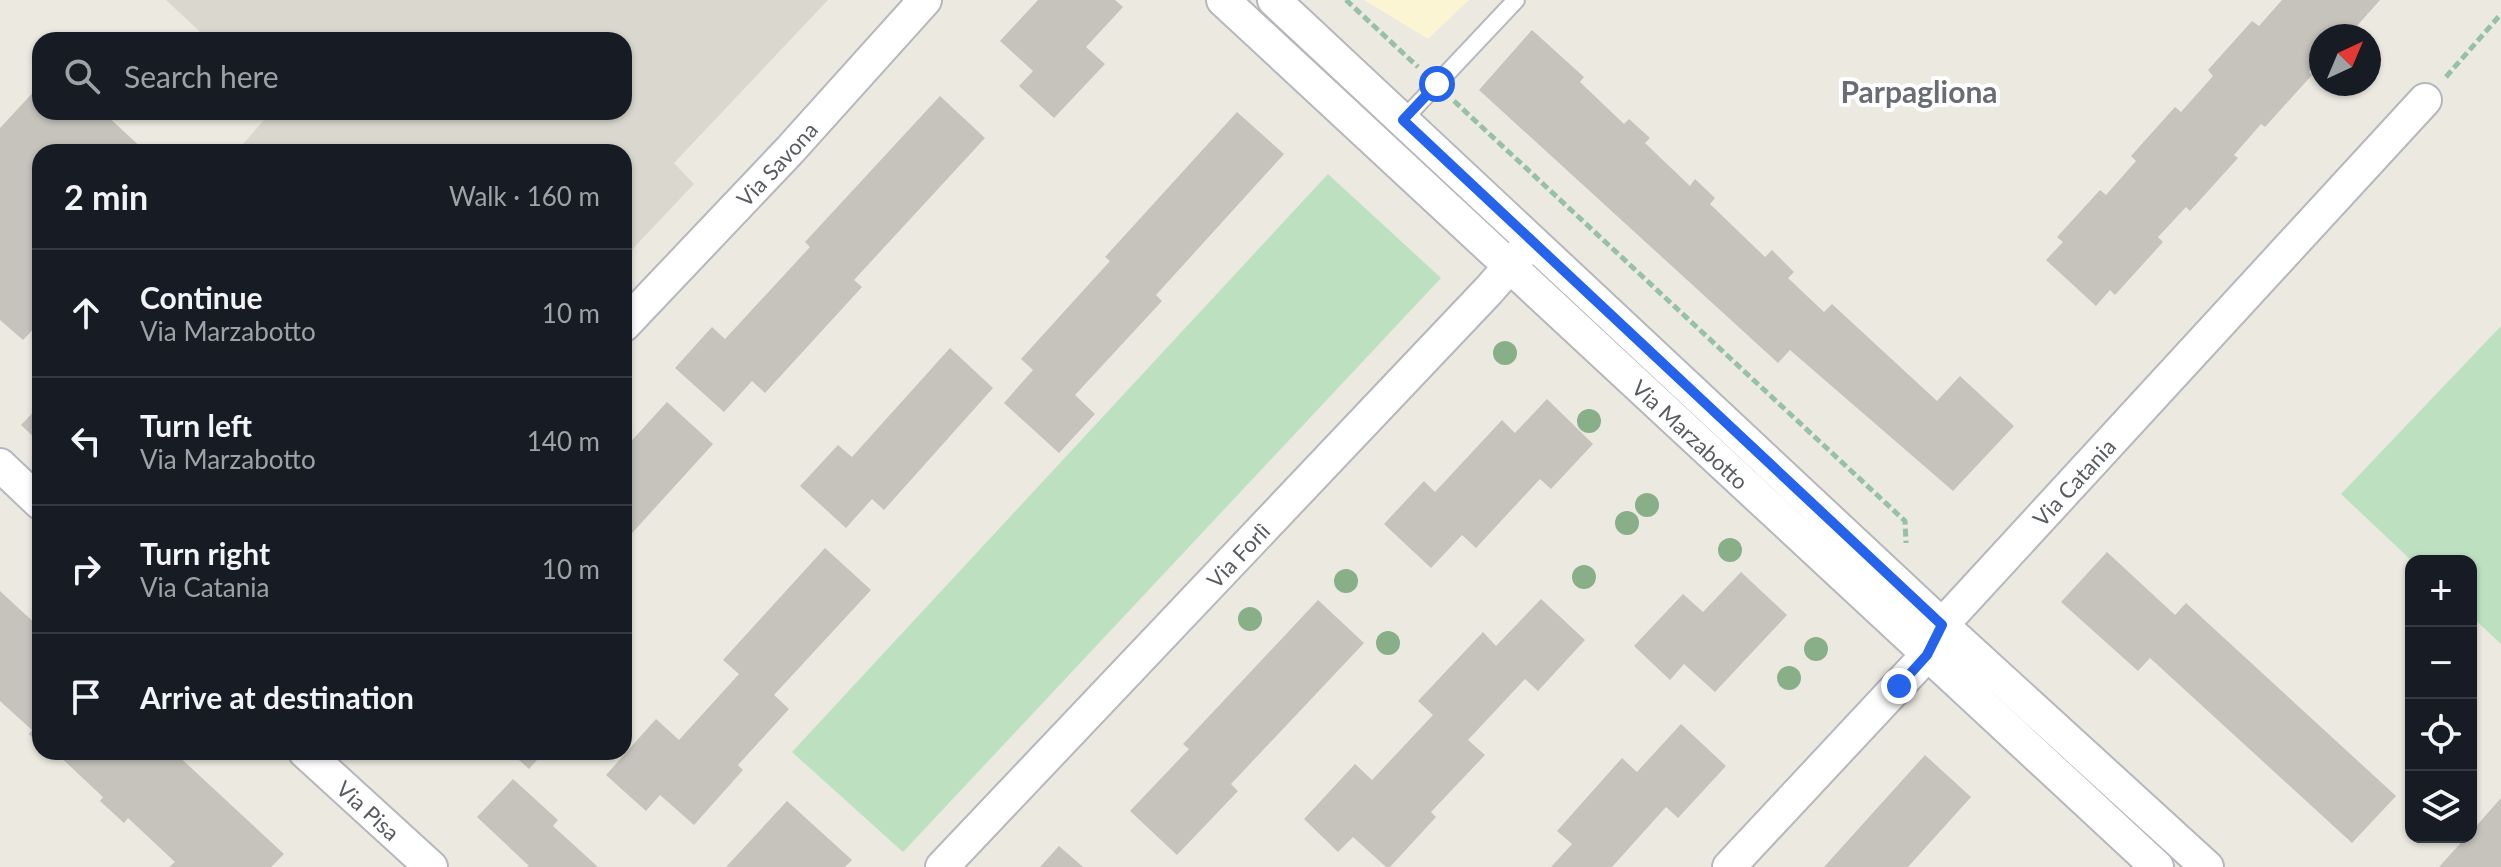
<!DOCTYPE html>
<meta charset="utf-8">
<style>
:root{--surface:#171b24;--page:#20242c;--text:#f1f3f6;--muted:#9ea1a6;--line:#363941}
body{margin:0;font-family:Lato,sans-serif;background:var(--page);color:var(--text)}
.controls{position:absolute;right:24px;bottom:24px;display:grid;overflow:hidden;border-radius:16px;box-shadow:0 2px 6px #0004}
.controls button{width:72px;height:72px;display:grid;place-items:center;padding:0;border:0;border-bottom:2px solid var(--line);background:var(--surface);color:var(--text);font:40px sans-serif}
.compass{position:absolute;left:2309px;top:24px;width:72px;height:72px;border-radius:50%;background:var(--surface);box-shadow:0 2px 6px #0004;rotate:44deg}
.stop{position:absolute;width:24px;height:24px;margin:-18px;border:6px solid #2563eb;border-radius:50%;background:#fff}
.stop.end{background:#2563eb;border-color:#fff;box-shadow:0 2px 8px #0008}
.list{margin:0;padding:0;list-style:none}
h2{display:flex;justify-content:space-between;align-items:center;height:104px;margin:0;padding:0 32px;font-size:34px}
h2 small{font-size:26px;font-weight:400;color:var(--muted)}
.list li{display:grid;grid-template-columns:52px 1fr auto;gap:24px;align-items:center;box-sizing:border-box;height:128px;padding:0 32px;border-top:2px solid var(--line)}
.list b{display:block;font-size:30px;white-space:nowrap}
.list p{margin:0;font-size:26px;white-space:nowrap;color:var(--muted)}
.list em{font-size:26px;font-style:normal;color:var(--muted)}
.icon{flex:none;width:44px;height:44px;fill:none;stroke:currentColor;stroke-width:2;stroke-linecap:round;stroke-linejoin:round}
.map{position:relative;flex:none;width:2501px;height:867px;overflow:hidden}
.search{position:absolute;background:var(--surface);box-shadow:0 2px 6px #0004;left:32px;top:32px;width:600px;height:88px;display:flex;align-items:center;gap:20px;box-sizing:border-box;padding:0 28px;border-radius:24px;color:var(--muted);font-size:30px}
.panel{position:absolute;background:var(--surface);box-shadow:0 2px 6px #0004;left:32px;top:144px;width:600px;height:616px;border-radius:24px}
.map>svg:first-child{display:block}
.commercial{fill:#fbf5d4}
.education{fill:#dad8ce}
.green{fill:#bde1c0}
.building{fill:#c6c3bd}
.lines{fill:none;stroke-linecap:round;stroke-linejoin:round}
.service-casing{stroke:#b5b7bc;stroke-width:20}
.minor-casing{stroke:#b5b7bc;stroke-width:36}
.path{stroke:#97c1a7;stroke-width:5;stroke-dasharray:8 4;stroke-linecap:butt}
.service{stroke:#fff;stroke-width:16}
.minor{stroke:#fff;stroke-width:32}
.tree{fill:#89af89}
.route{stroke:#2563eb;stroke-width:10}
.labels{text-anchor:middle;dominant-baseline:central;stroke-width:8;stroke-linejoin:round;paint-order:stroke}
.street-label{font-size:22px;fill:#585b60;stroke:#fff}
.district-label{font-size:30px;font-weight:bold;fill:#696d72;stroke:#fff}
</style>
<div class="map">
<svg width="2501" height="867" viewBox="0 0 2501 867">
<rect width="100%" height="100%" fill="#ebe9e0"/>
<path class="commercial" d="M 1364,0 L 1469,0 L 1428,39 Z"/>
<path class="education" d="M 166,0 L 828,0 L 674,163 L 694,184 L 624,258 L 624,152 L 236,152 L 271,112 L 624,112 L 624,40 L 209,40 Z"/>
<path class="green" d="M 1328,174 L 1441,278 L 903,852 L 792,752 Z
M 2501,326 L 2501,644 L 2471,616 L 2471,561 L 2412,561 L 2341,494 Z"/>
<path class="building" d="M 1038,0 L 1115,0 L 1123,7 L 1086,47 L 1105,64 L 1054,118 L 1019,86 L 1033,71 L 1000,41 Z
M 2282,0 L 2380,0 L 2348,36 L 2321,36 L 2321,59 L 2309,72 L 2312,75 L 2265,127 L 2261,124 L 2234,155 L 2238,158 L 2190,211 L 2186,207 L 2158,237 L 2163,242 L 2115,295 L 2110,290 L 2096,306 L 2046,260 L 2063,242 L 2057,237 L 2100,190 L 2106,195 L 2136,161 L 2131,156 L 2175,107 L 2181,112 L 2213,76 L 2208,70 L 2252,21 L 2259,26 Z
M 1532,30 L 1584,77 L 1580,82 L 1624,124 L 1629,119 L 1650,138 L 1645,143 L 1690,186 L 1695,179 L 1715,198 L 1710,204 L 1765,257 L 1772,250 L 1794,272 L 1788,278 L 1824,312 L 1832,304 L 1937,401 L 1960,376 L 2014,426 L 1953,491 L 1790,350 L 1778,363 L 1479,90 Z
M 40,85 L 40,112 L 103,112 L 146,152 L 40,152 L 40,322 L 23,340 L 0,320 L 0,128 Z
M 940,96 L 985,138 L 854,280 L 862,287 L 765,393 L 752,381 L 724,412 L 675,368 L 712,327 L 725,339 L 810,247 L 805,242 Z
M 1237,112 L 1284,154 L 1156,295 L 1162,301 L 1075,395 L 1095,414 L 1059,453 L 1004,403 L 1033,370 L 1021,359 L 1110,261 L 1105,257 Z
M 950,348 L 993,388 L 884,510 L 872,499 L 846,528 L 800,486 L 838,445 L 852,457 Z
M 1547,399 L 1593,444 L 1551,489 L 1540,479 L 1476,548 L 1462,535 L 1431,568 L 1384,524 L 1424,481 L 1435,492 L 1502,420 L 1515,433 Z
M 667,402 L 713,444 L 624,542 L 624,449 Z
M 40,405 L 40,443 L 21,425 Z
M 825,548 L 871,590 L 774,695 L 789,709 L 738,765 L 743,770 L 694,825 L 660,795 L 646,811 L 606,775 L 656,719 L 679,740 L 739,674 L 723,660 Z
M 2107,552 L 2175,615 L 2186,603 L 2396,796 L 2352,843 L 2150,658 L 2138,671 L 2061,602 Z
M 1741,572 L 1787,615 L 1715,692 L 1684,664 L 1670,680 L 1634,646 L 1683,594 L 1703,612 Z
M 0,591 L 40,628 L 40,745 L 29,734 L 32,730 L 0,701 Z
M 1541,599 L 1585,640 L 1538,691 L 1525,679 L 1468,740 L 1485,755 L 1431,812 L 1436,817 L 1390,867 L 1386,867 L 1353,837 L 1338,852 L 1304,819 L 1355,764 L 1372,780 L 1433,715 L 1418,701 L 1483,632 L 1496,646 Z
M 1318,600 L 1364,643 L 1231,784 L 1238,791 L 1177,855 L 1130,811 L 1189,749 L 1183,744 Z
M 1681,724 L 1726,766 L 1678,818 L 1666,807 L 1612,867 L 1551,867 L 1572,844 L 1557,831 L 1622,758 L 1637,772 Z
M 48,752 L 174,752 L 284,854 L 271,867 L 169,867 L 175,862 L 128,818 L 124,823 L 100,801 L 103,797 L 56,753 L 53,756 Z
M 510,752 L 544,752 L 529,769 Z
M 1925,755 L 1971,797 L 1908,867 L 1824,867 Z
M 513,779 L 558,820 L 553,826 L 598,867 L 527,867 L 529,866 L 477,817 Z
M 2501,798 L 2501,867 L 2439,867 L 2466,837 L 2471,837 L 2471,832 Z
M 787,801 L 852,860 L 845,867 L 726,867 Z
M 1059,846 L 1083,867 L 1040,867 Z"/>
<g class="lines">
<g class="service-casing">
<path id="service" d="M 1403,120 L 1516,0"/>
</g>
<g class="minor-casing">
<g id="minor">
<path id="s1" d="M 1223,0 L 2157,867"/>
<path d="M 1274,0 L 1942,625 L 2207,867"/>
<path id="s2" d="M 624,325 L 790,150 L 925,0"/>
<path d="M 0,465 L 40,503"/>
<path id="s3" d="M 305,752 L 431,867"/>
<path id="s4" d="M 942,867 L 1489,290 L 1524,250"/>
<path id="s5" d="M 1729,867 L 1927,655 L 1942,625 L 2425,100"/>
</g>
</g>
<path class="path" d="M 1346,0 L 1418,67
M 2446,77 L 2501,14
M 1454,101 L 1905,521 L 1906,543"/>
<use href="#service" class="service"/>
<use href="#minor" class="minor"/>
</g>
<g class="tree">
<circle cx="1505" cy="353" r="12"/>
<circle cx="1589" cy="421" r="12"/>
<circle cx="1647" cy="505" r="12"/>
<circle cx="1627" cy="523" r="12"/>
<circle cx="1730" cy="550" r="12"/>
<circle cx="1584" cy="577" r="12"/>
<circle cx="1346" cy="581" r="12"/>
<circle cx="1250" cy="619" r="12"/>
<circle cx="1388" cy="643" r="12"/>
<circle cx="1816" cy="649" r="12"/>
<circle cx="1789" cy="678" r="12"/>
</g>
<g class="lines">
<path class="route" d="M 1437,84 L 1403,120 L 1942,625 L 1927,655 L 1899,686"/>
</g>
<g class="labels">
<g class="street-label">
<text stroke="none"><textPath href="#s2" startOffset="222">Via Savona</textPath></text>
<text stroke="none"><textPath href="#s1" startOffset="638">Via Marzabotto</textPath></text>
<text stroke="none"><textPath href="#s5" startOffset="518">Via Catania</textPath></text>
<text stroke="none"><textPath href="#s4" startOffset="430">Via Forlì</textPath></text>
<text stroke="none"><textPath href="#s3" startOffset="86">Via Pisa</textPath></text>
</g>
<g class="district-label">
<text x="1919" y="91">Parpagliona</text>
</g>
</g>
</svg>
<div class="controls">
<button>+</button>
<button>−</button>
<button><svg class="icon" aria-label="locate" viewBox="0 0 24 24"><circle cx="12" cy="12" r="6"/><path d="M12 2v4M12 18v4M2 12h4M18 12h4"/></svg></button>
<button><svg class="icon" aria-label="layers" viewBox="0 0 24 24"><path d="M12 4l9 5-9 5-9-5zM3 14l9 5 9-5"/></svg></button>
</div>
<svg class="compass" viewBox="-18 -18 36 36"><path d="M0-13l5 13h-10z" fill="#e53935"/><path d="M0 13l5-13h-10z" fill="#9ea1a6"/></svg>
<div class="stop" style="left:1437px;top:84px"></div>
<div class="stop end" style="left:1899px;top:686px"></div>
<div class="search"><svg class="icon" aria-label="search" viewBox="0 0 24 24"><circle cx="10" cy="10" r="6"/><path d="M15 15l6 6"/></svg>Search here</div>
<section class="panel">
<h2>2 min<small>Walk · 160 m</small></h2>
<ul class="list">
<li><svg class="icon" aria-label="ahead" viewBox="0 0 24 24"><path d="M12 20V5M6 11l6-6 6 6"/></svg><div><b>Continue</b><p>Via Marzabotto</p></div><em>10 m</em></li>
<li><svg class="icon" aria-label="left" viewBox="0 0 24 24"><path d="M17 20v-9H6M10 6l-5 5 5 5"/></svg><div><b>Turn left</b><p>Via Marzabotto</p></div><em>140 m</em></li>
<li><svg class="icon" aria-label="right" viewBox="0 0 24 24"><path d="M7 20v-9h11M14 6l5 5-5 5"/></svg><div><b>Turn right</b><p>Via Catania</p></div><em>10 m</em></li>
<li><svg class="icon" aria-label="arrive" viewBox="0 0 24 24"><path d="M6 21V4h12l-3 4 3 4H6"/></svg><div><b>Arrive at destination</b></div></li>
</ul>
</section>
</div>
